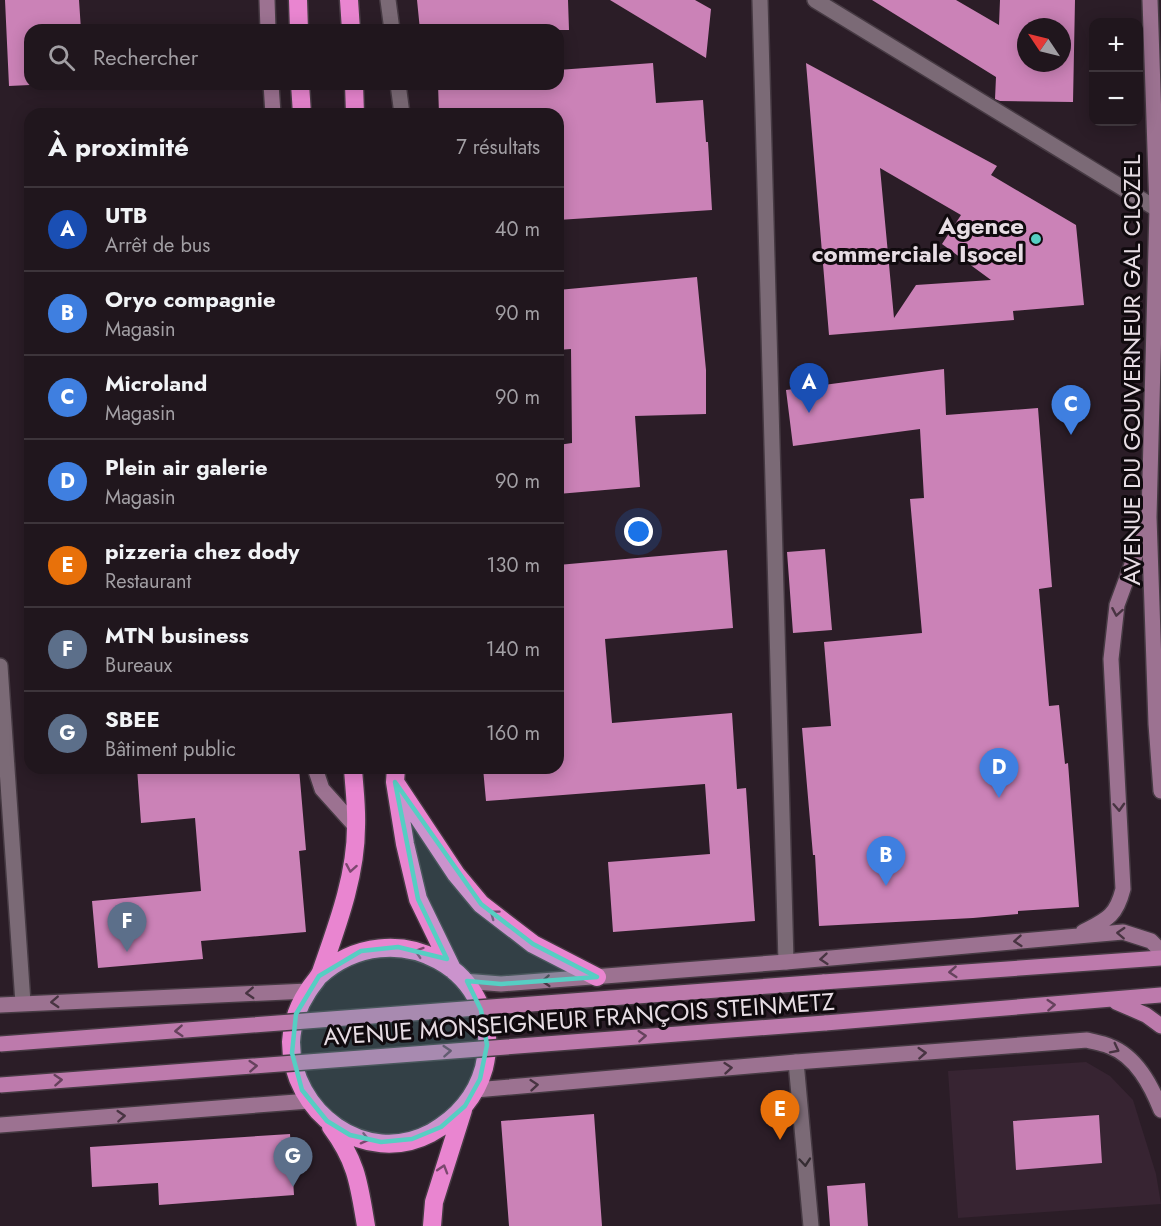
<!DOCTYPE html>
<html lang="fr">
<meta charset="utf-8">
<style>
:root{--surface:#20161d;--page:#2d232a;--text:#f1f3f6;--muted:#a29fa4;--line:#3d353b;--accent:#56cec3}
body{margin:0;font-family:Jost,sans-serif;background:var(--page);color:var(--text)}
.controls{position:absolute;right:18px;top:18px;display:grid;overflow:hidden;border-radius:12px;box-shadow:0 3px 15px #0003}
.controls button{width:54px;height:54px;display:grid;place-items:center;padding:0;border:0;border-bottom:2px solid var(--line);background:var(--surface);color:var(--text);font:30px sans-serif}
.compass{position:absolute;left:1017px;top:18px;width:54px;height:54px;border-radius:50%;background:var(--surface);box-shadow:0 3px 15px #0003;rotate:305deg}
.you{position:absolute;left:639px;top:532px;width:21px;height:21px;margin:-15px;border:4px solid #fff;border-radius:50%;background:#1a73e8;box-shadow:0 0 0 9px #1a73e833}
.badge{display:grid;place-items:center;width:39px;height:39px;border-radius:50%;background:var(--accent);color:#fff;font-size:20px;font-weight:700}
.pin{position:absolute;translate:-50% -50px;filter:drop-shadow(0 2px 3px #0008)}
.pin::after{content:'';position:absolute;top:32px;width:21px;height:18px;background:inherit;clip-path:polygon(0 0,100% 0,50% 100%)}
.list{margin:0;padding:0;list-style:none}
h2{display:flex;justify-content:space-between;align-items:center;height:78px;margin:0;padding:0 24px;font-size:26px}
h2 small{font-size:20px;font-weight:400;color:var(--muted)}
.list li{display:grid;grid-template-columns:39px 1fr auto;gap:18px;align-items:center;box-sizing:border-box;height:84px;padding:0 24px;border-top:2px solid var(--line)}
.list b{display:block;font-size:22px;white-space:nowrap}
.list p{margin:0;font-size:20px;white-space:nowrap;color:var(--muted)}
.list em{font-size:20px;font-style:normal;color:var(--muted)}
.icon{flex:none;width:33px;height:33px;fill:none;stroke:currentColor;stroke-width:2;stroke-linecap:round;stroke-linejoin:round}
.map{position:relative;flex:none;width:1161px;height:1226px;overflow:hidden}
.search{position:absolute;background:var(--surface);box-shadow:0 3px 15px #0003;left:24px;top:24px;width:540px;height:66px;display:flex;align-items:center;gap:15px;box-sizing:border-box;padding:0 21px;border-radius:18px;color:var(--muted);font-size:22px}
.panel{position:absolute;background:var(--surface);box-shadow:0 3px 15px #0003;left:24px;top:108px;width:540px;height:666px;border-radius:18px}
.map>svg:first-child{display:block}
.built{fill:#372432}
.building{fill:#cb82b7;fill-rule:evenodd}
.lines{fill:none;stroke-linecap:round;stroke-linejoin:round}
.street-casing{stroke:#463a43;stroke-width:18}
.secondary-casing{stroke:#463a43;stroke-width:18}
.primary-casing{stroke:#463a43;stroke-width:18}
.highway-casing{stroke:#463a43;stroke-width:21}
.street{stroke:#7b6a76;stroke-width:15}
.secondary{stroke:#9c7291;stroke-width:15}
.primary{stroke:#bd7aac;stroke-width:15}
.highway{stroke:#e985d0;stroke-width:18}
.primary-bridge-casing{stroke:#463a43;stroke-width:18;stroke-linecap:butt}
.primary-bridge{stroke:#bd7aac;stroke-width:15}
.oneway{stroke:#483442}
.oneway2{stroke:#7c486f}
.oneway3{stroke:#66425d}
.oneway4{stroke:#352c32}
.marked{fill:#56cec3;fill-opacity:0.2;stroke:#56cec3;stroke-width:4.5;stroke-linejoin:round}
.poi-dot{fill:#56cec3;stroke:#100a0e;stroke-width:2}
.labels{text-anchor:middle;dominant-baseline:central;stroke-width:6;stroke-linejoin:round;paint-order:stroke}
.poi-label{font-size:24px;font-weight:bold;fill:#e7dde4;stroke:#100a0e;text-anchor:end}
.street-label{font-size:24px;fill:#e7dde4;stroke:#100a0e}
</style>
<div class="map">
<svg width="1161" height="1226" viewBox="0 0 1161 1226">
<rect width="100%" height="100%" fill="#2b1d27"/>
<path class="built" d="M 1086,1062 L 1110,1076 L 1133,1100 L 1156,1174 L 1161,1204 L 958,1218 L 948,1071 Z"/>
<path class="building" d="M 5,0 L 79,0 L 81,30 L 30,30 L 30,85 L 9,86 Z
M 417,0 L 568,0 L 569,30 L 420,30 Z
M 610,0 L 695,0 L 711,9 L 706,58 Z
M 872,0 L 956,0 L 999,25 L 1000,0 L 1075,0 L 1073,102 L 1000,101 L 995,99 L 996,77 ZM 1026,27 L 1062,27 L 1062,63 L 1026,63 Z
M 653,63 L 656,103 L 703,100 L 706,142 L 708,142 L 712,210 L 558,220 L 558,114 L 439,114 L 438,84 L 558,84 L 558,70 Z
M 806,63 L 997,166 L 991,175 L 1076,225 L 1084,305 L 1013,311 L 1014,320 L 829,335 ZM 880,168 L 961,215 L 942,244 L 991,280 L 916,285 L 894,318 Z
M 697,277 L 706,370 L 706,414 L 635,416 L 640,487 L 558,494 L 558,445 L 572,443 L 571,349 L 558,350 L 558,290 Z
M 944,369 L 946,415 L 1038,408 L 1052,587 L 1039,589 L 1049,706 L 1059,705 L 1065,764 L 1068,763 L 1079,907 L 1018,911 L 1018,914 L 973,918 L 819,926 L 815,855 L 813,855 L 802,728 L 831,726 L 824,642 L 922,633 L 910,499 L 924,498 L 920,429 L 793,446 L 786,390 Z
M 825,549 L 832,630 L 793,633 L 787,552 Z
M 727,550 L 733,628 L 605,639 L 612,723 L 732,713 L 737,789 L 746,788 L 755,921 L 613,932 L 608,862 L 710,854 L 705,784 L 486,801 L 483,768 L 558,768 L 558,565 Z
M 137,768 L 299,768 L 306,850 L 299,851 L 306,932 L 201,941 L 203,959 L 98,968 L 92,901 L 201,891 L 195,818 L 141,823 Z
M 594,1114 L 602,1226 L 509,1226 L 501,1121 Z
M 1099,1115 L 1102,1163 L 1016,1170 L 1013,1121 Z
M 290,1134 L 294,1195 L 159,1205 L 158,1183 L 92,1187 L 90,1147 Z
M 865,1183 L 868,1226 L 830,1226 L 827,1186 Z"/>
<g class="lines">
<g class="street-casing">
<path id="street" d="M 388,0 L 392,30
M 760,0 L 786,962
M 815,0 L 1157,209 L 1161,217
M 398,84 L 402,114
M 0,666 L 23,1003
M 796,1062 L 811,1226"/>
</g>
<g class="secondary-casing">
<path id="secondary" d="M 267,0 L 268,30
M 1150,0 L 1157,209 L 1149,517 L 1156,724 L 1161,791
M 271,84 L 273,114
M 315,768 L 322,789 L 357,828
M 1083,932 C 1106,920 1116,917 1123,889 L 1111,659 L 1117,605 L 1146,526
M 463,981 L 501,984 L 786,962 L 1123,932 L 1151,941 L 1161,951
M 0,1005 L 308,991
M 475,1090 L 796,1062 L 1087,1040 C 1094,1042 1102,1043 1109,1046 C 1136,1056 1151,1085 1161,1110
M 0,1125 L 309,1101"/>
</g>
<g class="primary-casing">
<path id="primary" d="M 823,982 L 1161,958
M 1116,1002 L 1146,1015 L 1161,1026
M 825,1023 L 1161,995"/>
</g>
<g class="highway-casing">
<path id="highway" d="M 298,0 L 299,30
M 349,0 L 351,30
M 300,84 L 302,114
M 354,84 L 355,114
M 396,768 L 395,782 L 405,844 L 418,899 L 452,969
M 395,782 L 456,874 L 481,904 L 533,944 L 597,977
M 319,976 C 393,909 508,970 484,1068 C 476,1097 456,1119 431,1133 C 365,1168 291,1112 291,1042 C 292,1024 298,1006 308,991 C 312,984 318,979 321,972 C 337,926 356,876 356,827 C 357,807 354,787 353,768
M 331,1127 C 357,1162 359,1184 366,1226
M 432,1226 L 434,1202 L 463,1110"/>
</g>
<use href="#street" class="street"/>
<use href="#secondary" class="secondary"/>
<use href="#primary" class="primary"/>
<use href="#highway" class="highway"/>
<g class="primary-bridge-casing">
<path id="primary-bridge" d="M 0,1044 L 823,982
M 0,1085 L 825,1023"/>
</g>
<use href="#primary-bridge" class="primary-bridge"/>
</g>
<defs><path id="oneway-chevron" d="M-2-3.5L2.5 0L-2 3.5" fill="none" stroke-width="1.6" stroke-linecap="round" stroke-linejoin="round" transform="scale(1.5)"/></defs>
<g class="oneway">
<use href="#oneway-chevron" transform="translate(1117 612) rotate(100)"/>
<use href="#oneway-chevron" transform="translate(1119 807) rotate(87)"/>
<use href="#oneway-chevron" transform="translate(1121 933) rotate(-177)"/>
<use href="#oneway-chevron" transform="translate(1018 941) rotate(175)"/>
<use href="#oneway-chevron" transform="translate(824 959) rotate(175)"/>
<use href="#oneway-chevron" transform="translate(546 981) rotate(176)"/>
<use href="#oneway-chevron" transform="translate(250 993) rotate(177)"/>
<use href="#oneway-chevron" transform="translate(55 1002) rotate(177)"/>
<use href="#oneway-chevron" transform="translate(1115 1049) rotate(27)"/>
<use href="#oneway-chevron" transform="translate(922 1053) rotate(-4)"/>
<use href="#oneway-chevron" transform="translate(728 1068) rotate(-5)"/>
<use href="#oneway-chevron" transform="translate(534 1085) rotate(-5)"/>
<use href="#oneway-chevron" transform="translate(121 1116) rotate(-4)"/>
</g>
<g class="oneway2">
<use href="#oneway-chevron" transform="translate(351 868) rotate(100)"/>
<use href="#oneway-chevron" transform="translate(494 914) rotate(-143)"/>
<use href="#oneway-chevron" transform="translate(419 952) rotate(-162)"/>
<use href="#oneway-chevron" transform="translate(365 1139) rotate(15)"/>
<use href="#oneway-chevron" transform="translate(443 1169) rotate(-73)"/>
</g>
<g class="oneway3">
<use href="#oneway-chevron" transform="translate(953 972) rotate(176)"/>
<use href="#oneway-chevron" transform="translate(1051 1005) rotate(-4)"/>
<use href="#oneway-chevron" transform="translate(179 1031) rotate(176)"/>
<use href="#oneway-chevron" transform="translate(642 1036) rotate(-4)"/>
<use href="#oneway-chevron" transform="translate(447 1051) rotate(-4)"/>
<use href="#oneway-chevron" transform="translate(253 1066) rotate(-4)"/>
<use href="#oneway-chevron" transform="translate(58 1080) rotate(-4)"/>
</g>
<use class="oneway4" href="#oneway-chevron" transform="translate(805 1162) rotate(85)"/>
<path class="marked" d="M 395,782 L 481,904 L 533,944 L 597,977 L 501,984 L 467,981 L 481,1010 L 487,1045 L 480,1079 L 465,1106 L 441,1127 L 412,1139 L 381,1142 L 350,1135 L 327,1121 L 302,1090 L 292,1053 L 296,1014 L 319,976 L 361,951 L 398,947 L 447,959 L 418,899 Z"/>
<circle class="poi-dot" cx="1036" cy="239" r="6"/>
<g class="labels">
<g class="poi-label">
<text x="1024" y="225">Agence<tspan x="1024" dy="28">commerciale Isocel</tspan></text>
</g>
<g class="street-label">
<text transform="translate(1131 370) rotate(-90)">AVENUE DU GOUVERNEUR GAL CLOZEL</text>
<text transform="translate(579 1019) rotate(-4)">AVENUE MONSEIGNEUR FRANÇOIS STEINMETZ</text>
</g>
</g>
</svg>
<div class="controls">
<button>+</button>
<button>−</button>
</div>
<svg class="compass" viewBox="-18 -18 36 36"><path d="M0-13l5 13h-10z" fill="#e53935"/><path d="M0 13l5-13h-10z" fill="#a29fa4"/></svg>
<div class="you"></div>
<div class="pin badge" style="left:809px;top:413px;background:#1a4fb4">A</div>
<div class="pin badge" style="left:886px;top:886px;background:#3f7fe0">B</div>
<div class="pin badge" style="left:1071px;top:435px;background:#3f7fe0">C</div>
<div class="pin badge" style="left:999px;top:798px;background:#3f7fe0">D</div>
<div class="pin badge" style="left:780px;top:1140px;background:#e8710a">E</div>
<div class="pin badge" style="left:127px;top:952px;background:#5c6f8a">F</div>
<div class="pin badge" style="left:293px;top:1187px;background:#5c6f8a">G</div>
<div class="search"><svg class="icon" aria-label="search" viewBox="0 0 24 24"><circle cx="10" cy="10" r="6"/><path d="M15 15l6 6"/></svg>Rechercher</div>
<section class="panel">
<h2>À proximité<small>7 résultats</small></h2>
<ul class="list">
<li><span class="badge" style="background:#1a4fb4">A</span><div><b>UTB</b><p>Arrêt de bus</p></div><em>40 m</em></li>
<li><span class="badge" style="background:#3f7fe0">B</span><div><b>Oryo compagnie</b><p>Magasin</p></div><em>90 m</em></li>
<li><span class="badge" style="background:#3f7fe0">C</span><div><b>Microland</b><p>Magasin</p></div><em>90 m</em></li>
<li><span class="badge" style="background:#3f7fe0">D</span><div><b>Plein air galerie</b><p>Magasin</p></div><em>90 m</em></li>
<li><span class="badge" style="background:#e8710a">E</span><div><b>pizzeria chez dody</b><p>Restaurant</p></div><em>130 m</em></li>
<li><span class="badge" style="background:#5c6f8a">F</span><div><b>MTN business</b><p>Bureaux</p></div><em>140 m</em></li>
<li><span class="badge" style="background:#5c6f8a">G</span><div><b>SBEE</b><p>Bâtiment public</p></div><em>160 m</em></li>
</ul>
</section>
</div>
